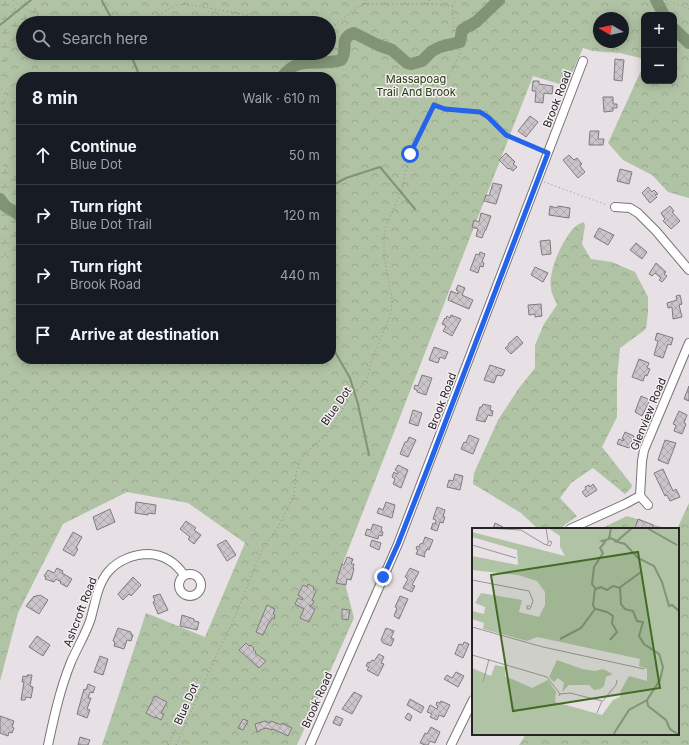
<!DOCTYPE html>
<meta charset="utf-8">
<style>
:root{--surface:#171b24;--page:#242831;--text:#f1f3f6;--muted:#9ea1a6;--line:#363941}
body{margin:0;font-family:Inter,sans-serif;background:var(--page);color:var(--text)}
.controls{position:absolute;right:12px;top:12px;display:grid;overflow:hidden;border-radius:8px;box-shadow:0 2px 10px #0003}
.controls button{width:36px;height:36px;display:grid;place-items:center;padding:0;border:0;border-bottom:1px solid var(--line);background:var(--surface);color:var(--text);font:20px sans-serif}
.compass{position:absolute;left:593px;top:12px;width:36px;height:36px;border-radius:50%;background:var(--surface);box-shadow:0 2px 10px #0003;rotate:279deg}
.stop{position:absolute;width:12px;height:12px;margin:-9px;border:3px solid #2563eb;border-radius:50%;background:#fff}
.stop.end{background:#2563eb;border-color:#fff;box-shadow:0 1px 4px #0008}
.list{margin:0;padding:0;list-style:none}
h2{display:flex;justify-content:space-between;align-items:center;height:52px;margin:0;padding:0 16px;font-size:17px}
h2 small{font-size:13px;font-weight:400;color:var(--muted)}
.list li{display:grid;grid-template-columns:26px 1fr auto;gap:12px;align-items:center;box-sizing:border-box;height:60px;padding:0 16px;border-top:1px solid var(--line)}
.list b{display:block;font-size:15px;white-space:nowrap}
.list p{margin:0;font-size:13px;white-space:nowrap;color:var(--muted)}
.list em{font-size:13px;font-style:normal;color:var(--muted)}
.icon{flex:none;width:22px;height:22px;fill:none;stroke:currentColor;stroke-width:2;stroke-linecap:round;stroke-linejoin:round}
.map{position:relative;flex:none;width:689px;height:745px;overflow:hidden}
.search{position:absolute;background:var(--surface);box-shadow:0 2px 10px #0003;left:16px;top:16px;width:320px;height:44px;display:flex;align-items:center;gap:10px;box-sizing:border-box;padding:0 14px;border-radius:22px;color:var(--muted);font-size:15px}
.panel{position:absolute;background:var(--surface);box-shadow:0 2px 10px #0003;left:16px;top:72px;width:320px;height:292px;border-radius:16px}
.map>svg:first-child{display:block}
.forest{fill:url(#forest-crowns);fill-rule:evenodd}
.wetland{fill:url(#wetland-marsh)}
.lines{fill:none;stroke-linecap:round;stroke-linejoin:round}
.stream{stroke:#819475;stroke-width:2}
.river{stroke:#819475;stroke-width:12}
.building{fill:url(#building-cross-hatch);stroke:#807b7e}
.street-casing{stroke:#7a7478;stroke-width:10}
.path{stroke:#908c8f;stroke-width:1;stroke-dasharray:1 3;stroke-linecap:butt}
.street{stroke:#fff;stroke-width:8}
.route{stroke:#2563eb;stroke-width:5}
.labels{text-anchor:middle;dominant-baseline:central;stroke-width:3;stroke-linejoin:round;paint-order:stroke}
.park-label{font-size:11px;fill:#233d0d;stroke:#f5eef3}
.street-label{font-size:11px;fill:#252324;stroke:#f5eef3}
.inset-river{fill:none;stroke:#819475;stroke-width:2}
.inset-road{fill:none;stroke:#999598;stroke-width:1}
.view{fill:#446b26;fill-opacity:0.15;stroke:#446b26;stroke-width:2}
.inset-edge{fill:none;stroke:#252324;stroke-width:2}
</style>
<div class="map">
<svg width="689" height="745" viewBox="0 0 689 745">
<defs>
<pattern id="forest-crowns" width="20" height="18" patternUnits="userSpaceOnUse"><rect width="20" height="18" fill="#b1c3a5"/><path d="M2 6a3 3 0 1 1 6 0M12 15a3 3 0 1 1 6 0" fill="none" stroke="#98a78e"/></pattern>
<pattern id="wetland-marsh" width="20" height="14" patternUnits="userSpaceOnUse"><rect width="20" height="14" fill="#b1c3a5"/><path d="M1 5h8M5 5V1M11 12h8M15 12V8" fill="none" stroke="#98a78e"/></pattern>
<pattern id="building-cross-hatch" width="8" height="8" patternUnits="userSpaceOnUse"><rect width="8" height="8" fill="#cbc5c9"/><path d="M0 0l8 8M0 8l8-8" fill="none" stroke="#aea9ac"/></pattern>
</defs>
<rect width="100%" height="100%" fill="#e7e1e5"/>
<path class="forest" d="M 0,0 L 689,0 L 689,198 L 668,192 L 652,175 L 623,160 L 608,143 L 644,64 L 644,81 L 674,81 L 674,15 L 644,15 L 644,59 L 620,53 L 593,51 L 583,48 L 566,86 L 533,76 L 341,568 L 354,618 L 297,745 L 102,745 L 146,613 L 205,637 L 245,543 L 188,503 L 127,492 L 63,524 L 18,613 L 0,681 ZM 599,18 L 623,18 L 623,42 L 599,42 ZM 23,23 L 329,23 L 329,53 L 23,53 ZM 21,77 L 331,77 L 331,359 L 21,359 Z
M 584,222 L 585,226 L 582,244 L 591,259 L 612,262 L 635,272 L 648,297 L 648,313 L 646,329 L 620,348 L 617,379 L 617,417 L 602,447 L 632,485 L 631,488 L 625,494 L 593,468 L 571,483 L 560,498 L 577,516 L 559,529 L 538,529 L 521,513 L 473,484 L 474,473 L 498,420 L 519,388 L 535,368 L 535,345 L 544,324 L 557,305 C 555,299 551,293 551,288 C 548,270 563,238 576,226 C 578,224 581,223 584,222 Z
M 689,503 L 689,745 L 519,745 L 526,734 L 678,734 L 677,529 Z
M 627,516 L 668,529 L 600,529 Z"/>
<path class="wetland" d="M 0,0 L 34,0 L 39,4 L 36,17 L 30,23 L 23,23 L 23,31 L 9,47 L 2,90 L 5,97 L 5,109 L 0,117 Z
M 0,164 L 7,169 L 21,175 L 21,256 L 0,256 Z"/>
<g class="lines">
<path class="stream" d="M 102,1 L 114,23
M 0,25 L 31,0
M 130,53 L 140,77
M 331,186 L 346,178 L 380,167 L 415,209
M 331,345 L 350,378 L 358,404 L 369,455"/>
<path class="river" d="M 656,0 L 664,15
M 674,29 L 689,43
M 282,77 C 299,54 319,67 341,60 C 349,51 338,38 354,33 L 378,45 L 392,50 L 407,63 L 411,64 L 422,61 L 432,51 L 440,47 L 460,42 L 462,30 L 476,22 L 499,0
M 0,199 L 5,206 L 21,216"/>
</g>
<path class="building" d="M 615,59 L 624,60 L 622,81 L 614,80 Z
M 533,81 L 539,81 L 539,84 L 553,86 L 552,94 L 544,93 L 543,103 L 535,102 L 536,91 L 532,91 Z
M 603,97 L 613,97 L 613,104 L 617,104 L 617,108 L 613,108 L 613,111 L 604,112 Z
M 530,116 L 538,122 L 526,137 L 518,131 Z
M 590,131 L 599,131 L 598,139 L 604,139 L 603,145 L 589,145 Z
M 506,153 L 515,162 L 513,164 L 517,167 L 513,171 L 509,168 L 508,169 L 499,160 Z
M 569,155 L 574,160 L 577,158 L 582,164 L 580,166 L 585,172 L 578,178 L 563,160 Z
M 620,169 L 632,172 L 629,184 L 617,181 Z
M 493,183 L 502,185 L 496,204 L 484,201 L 486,195 L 489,196 Z
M 648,187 L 652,192 L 654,190 L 658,194 L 655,195 L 657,197 L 650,203 L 642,193 Z
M 550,206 L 557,208 L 558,206 L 570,208 L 569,218 L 549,215 Z
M 670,206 L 674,211 L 672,212 L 680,221 L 671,229 L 663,221 L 665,219 L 661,213 Z
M 481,213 L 491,216 L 486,230 L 485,230 L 482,238 L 476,236 L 478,229 L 472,227 L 474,220 L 479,222 Z
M 599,228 L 614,235 L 608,245 L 594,237 Z
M 550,240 L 551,254 L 542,255 L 540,241 Z
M 636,243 L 647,252 L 642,259 L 630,250 Z
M 480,252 L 485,254 L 482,262 L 484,263 L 483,267 L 480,266 L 478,273 L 470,270 L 476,254 L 479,255 Z
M 656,263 L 666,272 L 664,274 L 667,276 L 662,282 L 659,280 L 661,278 L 655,273 L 652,276 L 649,274 Z
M 535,267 L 548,273 L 543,282 L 531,275 Z
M 458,285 L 465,288 L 462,295 L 473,300 L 469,309 L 448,300 L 451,291 L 458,294 L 458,291 L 456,290 Z
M 680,295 L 682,304 L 679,305 L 682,317 L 673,319 L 672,307 L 668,308 L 667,303 L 677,300 L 676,296 Z
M 541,304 L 542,316 L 535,317 L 535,314 L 529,315 L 528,305 Z
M 451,315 L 461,319 L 452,336 L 443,331 L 446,326 L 442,324 L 445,318 L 446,319 L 447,316 L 450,318 Z
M 657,333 L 673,338 L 671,345 L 668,344 L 663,358 L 654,355 L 658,341 L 655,340 Z
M 517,336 L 523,343 L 511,354 L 505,348 L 509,345 L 508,344 Z
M 434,347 L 448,352 L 445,359 L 440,357 L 438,363 L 429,360 Z
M 639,359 L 649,363 L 647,368 L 650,369 L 647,376 L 645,375 L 643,381 L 632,377 Z
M 490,365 L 505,370 L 502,376 L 497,375 L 494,383 L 484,380 Z
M 422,375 L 432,378 L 426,395 L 417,392 L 417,390 L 414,389 L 415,385 L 418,386 Z
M 689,386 L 689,401 L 684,399 Z
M 641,396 L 650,400 L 642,416 L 635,412 Z
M 483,404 L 491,406 L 490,410 L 493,411 L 492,416 L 488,415 L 485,422 L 476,420 L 480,407 L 482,407 Z
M 413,410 L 422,413 L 418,426 L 409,423 Z
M 679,411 L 687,415 L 684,423 L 686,424 L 682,434 L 674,431 L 676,425 L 673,424 Z
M 625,432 L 634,436 L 629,448 L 617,444 L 619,439 L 623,441 L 624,439 L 622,439 Z
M 469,435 L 479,439 L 473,454 L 461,449 L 464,442 L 466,443 Z
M 409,437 L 416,440 L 408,457 L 400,454 L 405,442 L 407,442 Z
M 665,440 L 676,443 L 668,464 L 658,460 Z
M 398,465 L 408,470 L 401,488 L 393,484 L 395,479 L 392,477 L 394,472 L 397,474 L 398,472 L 395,470 Z
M 663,469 L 673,491 L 676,489 L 680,497 L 670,501 L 667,495 L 665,496 L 654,473 Z
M 455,474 L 463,476 L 460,490 L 447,487 L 449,480 L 453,481 Z
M 593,484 L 597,490 L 586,497 L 582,492 L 586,489 L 585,487 L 589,485 L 590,487 Z
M 136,502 L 156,505 L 155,514 L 148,513 L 148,515 L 135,513 Z
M 386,502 L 395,505 L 392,518 L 377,513 L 379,508 L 383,510 Z
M 437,507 L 445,510 L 443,517 L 445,517 L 443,523 L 440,522 L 437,531 L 431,529 L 433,523 L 435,524 L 436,520 L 433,519 Z
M 110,509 L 115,522 L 97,530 L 93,517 Z
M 638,519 L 653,525 L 652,529 L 635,528 Z
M 186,521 L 196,528 L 194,530 L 201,535 L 194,544 L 188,539 L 190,537 L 180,529 Z
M 495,523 L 503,527 L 503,529 L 493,529 Z
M 373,524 L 382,527 L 381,531 L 383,532 L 382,536 L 379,535 L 378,539 L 365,535 L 367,529 L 371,530 Z
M 73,532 L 82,537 L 76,548 L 78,549 L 74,556 L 63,550 Z
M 425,537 L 433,540 L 429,550 L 427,549 L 424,555 L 425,557 L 416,554 L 418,550 L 416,549 L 417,546 L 419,547 L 420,544 L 423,543 Z
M 226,540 L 236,555 L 227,561 L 217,545 Z
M 372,540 L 381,543 L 379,550 L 370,546 Z
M 347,557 L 353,559 L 351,564 L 354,564 L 353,568 L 354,569 L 351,580 L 347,579 L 346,585 L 336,583 L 342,564 L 344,565 Z
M 57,568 L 63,571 L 62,573 L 72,579 L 67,587 L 60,583 L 61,582 L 56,579 L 54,582 L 45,579 L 46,577 L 44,576 L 48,570 L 54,573 Z
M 410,568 L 419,572 L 412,585 L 415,586 L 412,592 L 403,588 L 408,579 L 405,577 Z
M 133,577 L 141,585 L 131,596 L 129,594 L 123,600 L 118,594 Z
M 308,584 L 314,587 L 313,589 L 316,591 L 312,600 L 314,601 L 312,605 L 310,605 L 309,606 L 315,609 L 309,622 L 300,618 L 304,609 L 295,604 L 298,598 L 302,600 L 303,598 L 298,595 L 303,585 L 307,587 Z
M 160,594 L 168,610 L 158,614 L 153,602 L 155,601 L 153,596 Z
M 37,595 L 39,596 L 40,595 L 48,600 L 39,614 L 26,606 L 34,596 L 35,597 Z
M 400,596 L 408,599 L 399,619 L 394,616 L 397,608 L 395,607 Z
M 267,605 L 275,609 L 273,614 L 275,615 L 274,619 L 272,618 L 270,622 L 269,622 L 263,635 L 256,632 Z
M 342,609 L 350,610 L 348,620 L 342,619 Z
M 182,615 L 194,619 L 194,621 L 199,622 L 197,630 L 180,626 Z
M 118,628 L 131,632 L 131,634 L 133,635 L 131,641 L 127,640 L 124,649 L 114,646 L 115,642 L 113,641 Z
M 386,628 L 394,631 L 391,638 L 394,639 L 391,646 L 383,643 L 381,640 Z
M 37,636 L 50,645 L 43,656 L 29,647 Z
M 464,642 L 469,644 L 463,658 L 455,654 L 459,644 L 463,645 Z
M 246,643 L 249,646 L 250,645 L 254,648 L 253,649 L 256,652 L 255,653 L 266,661 L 259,668 L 239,650 Z
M 379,654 L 384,657 L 381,663 L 384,664 L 378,676 L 367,670 L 369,667 L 366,666 L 368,662 L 370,663 L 372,660 L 374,661 Z
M 100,656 L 108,659 L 103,675 L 94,672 Z
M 456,672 L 464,676 L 458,687 L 444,679 L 447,675 L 452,678 Z
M 27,675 L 32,675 L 30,686 L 33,687 L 31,698 L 26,697 L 25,700 L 21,700 L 24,682 L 22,682 L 23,676 L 27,677 Z
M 88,684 L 95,687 L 93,693 L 90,692 L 88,698 L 91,698 L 87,709 L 90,710 L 87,718 L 77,714 L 84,689 L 86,690 Z
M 354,692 L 362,696 L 352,714 L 342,709 Z
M 155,696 L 167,702 L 161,713 L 164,714 L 161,720 L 156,717 L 155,718 L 146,713 Z
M 410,699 L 424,707 L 421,713 L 407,705 Z
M 441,701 L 450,705 L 444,717 L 439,715 L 437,720 L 430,717 L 432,714 L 427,712 L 430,705 L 437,709 L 438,706 L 436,705 L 437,702 L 440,703 Z
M 408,713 L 412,716 L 410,721 L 405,718 Z
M 0,716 L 14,721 L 12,727 L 14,728 L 12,733 L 9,732 L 8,736 L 0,733 Z
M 336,716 L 343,719 L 340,726 L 333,723 Z
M 243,719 L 248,721 L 243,730 L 238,728 Z
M 265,721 L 270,723 L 271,721 L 281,725 L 282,723 L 292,728 L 288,736 L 273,729 L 272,730 L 266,728 L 260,730 L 260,731 L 257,732 L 255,724 Z
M 431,727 L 440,732 L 435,743 L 430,741 L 428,745 L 425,745 L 420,743 L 425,733 L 427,734 Z
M 80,737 L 90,740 L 88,745 L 78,745 Z"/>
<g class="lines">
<g class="street-casing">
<path id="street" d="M 615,207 L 630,208 L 638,213 L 656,231 L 689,270
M 640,496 L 642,461 L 644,450 L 689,343
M 570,529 L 625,504 L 640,496 L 648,505
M179 585a11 11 0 1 1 22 0a11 11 0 1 1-22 0Z
M 48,745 C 54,717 60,689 71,662 C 77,648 85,635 90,621 C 95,605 97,585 108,572 C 118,560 134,554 149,554 C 164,555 176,563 184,575
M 310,745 L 398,544 L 583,61
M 451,745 L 473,700"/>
</g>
<path class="path" d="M 13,0 C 22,10 48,19 61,23
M 429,0 L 432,4
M 666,0 L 689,9
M 363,4 L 365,0
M 452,5 L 456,0
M 452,6 L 454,29 L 461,52 C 453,70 442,87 434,105 L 445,109 L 480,112 L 488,117 L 506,135 L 540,149
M 136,23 L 150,20 L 176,5 L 187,4 L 246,15 L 266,23
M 329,30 L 351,12 L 363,4 L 432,4 L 451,6
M 544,182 L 607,205
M 168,745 L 175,729
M 176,745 L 224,639 L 231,626 L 262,550 L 278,527 L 294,495 L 296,474 L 301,458 L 312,447 L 323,438 L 334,424 L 351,395 L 366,382 L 371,363 L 391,313 L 392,298 L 384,258 L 384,236 L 386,226 L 401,192 L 410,154 L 434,105"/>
<use href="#street" class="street"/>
</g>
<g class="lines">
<path class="route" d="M 383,577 L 398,544 L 429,465 L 548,153 L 506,135 L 488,117 L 480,112 L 445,109 L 434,105 L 410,154"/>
</g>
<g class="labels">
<g class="park-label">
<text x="416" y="79">Massapoag<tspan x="416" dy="13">Trail And Brook</tspan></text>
</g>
<g class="street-label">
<text transform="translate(557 99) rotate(-69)">Brook Road</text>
<text transform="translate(442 401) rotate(-69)">Brook Road</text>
<text transform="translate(336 406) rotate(-55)">Blue Dot</text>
<text transform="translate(648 414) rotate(-68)">Glenview Road</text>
<text transform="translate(80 612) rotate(-69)">Ashcroft Road</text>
<text transform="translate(317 700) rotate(-66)">Brook Road</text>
<text transform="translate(186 704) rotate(-66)">Blue Dot</text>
</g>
</g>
<g transform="translate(472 528)">
<rect width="207" height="207" fill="#e7e1e5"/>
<path d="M 76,0 L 207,0 L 207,207 L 0,207 L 0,140 L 19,148 L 23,137 L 34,139 L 33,148 L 60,160 L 76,152 L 84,164 L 83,174 L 130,187 L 141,172 L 148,169 L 149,162 L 157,148 L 175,153 L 175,141 L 167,138 L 168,131 L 65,109 L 55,113 L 11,101 L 12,95 L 0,91 L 0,83 L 12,86 L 13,79 L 3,75 L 9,65 L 50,72 L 47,84 L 67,89 L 73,77 L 73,64 L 65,53 L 46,47 L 0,42 L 0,28 L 46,37 L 45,22 L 0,9 L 0,4 L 93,28 L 88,19 L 88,8 ZM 85,132 L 110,141 L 123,143 L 131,141 L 141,146 L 134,149 L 132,158 L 128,161 L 122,162 L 117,157 L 97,157 L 90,164 L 92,155 L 86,150 L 82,154 L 77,149 Z" fill="#b1c3a5"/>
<path d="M 101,0 L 143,0 L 146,6 L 154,6 L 157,14 L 168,27 L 167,32 L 157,27 L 135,28 L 132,37 L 133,48 L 143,59 L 130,63 L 129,74 L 123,87 L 114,94 L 121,64 L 113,54 L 117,39 L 114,19 ZM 172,165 L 177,166 L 177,174 L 181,180 L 199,193 L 196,202 L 191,207 L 138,207 L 152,183 Z" fill="#b1c3a5"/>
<path class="inset-river" d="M 139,0 L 137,11 L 130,13 L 133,14 L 128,20 L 131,25 L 122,39 L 120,56 L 124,61 L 129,59 L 135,62 L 141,58 L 148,60 L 149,76 L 153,81 L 161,83 L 165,93 L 171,94 L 167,108 L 172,116 L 187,126 L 191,139 L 188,152 L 175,172 L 157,182 L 141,207M 175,0 L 205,17M 136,9 L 145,13 L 160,0M 142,13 L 153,16 L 166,30 L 182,38 L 190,54 L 197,78 L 200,77 L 207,83M 147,60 L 169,44M 124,81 L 135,84 L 141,88 L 140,95 L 145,104 L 138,112M 88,111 L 109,100 L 123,81 L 121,77 L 123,61M 175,172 L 176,178 L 194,192 L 198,201 L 207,207"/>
<path class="inset-road" d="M 12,0 L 49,2 L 72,16 L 78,18 L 80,14 L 77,13 L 75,17M 74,0 L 76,13M 0,17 L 44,30M 0,52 L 57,63 L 61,73 L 58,81 L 55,81 L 55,78 L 58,78M 0,99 L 71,119 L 172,141M 0,127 L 75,149 L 88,166 L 87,168M 11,154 L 17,131M 88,166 L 98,165 L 130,173M 125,185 L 129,175 L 144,157 L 145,152"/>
<path class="view" d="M 166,24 L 188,160 L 41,183 L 19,47 Z"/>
<rect width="207" height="207" class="inset-edge"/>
</g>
</svg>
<div class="controls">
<button>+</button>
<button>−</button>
</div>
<svg class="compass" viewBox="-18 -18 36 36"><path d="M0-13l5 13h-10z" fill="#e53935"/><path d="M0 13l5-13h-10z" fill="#9ea1a6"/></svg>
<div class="stop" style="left:410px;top:154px"></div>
<div class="stop end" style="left:383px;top:577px"></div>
<div class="search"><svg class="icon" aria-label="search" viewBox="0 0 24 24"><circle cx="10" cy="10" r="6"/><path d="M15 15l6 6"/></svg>Search here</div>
<section class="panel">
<h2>8 min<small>Walk · 610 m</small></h2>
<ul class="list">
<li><svg class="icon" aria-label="ahead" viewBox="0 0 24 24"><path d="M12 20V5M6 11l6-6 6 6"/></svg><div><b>Continue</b><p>Blue Dot</p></div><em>50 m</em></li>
<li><svg class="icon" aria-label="right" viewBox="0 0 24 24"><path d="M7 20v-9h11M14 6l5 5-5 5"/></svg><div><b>Turn right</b><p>Blue Dot Trail</p></div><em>120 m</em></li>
<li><svg class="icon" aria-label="right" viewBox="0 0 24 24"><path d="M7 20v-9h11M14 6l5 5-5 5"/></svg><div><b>Turn right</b><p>Brook Road</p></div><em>440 m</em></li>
<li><svg class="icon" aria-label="arrive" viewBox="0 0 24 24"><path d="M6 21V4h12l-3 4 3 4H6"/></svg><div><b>Arrive at destination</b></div></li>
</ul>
</section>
</div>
